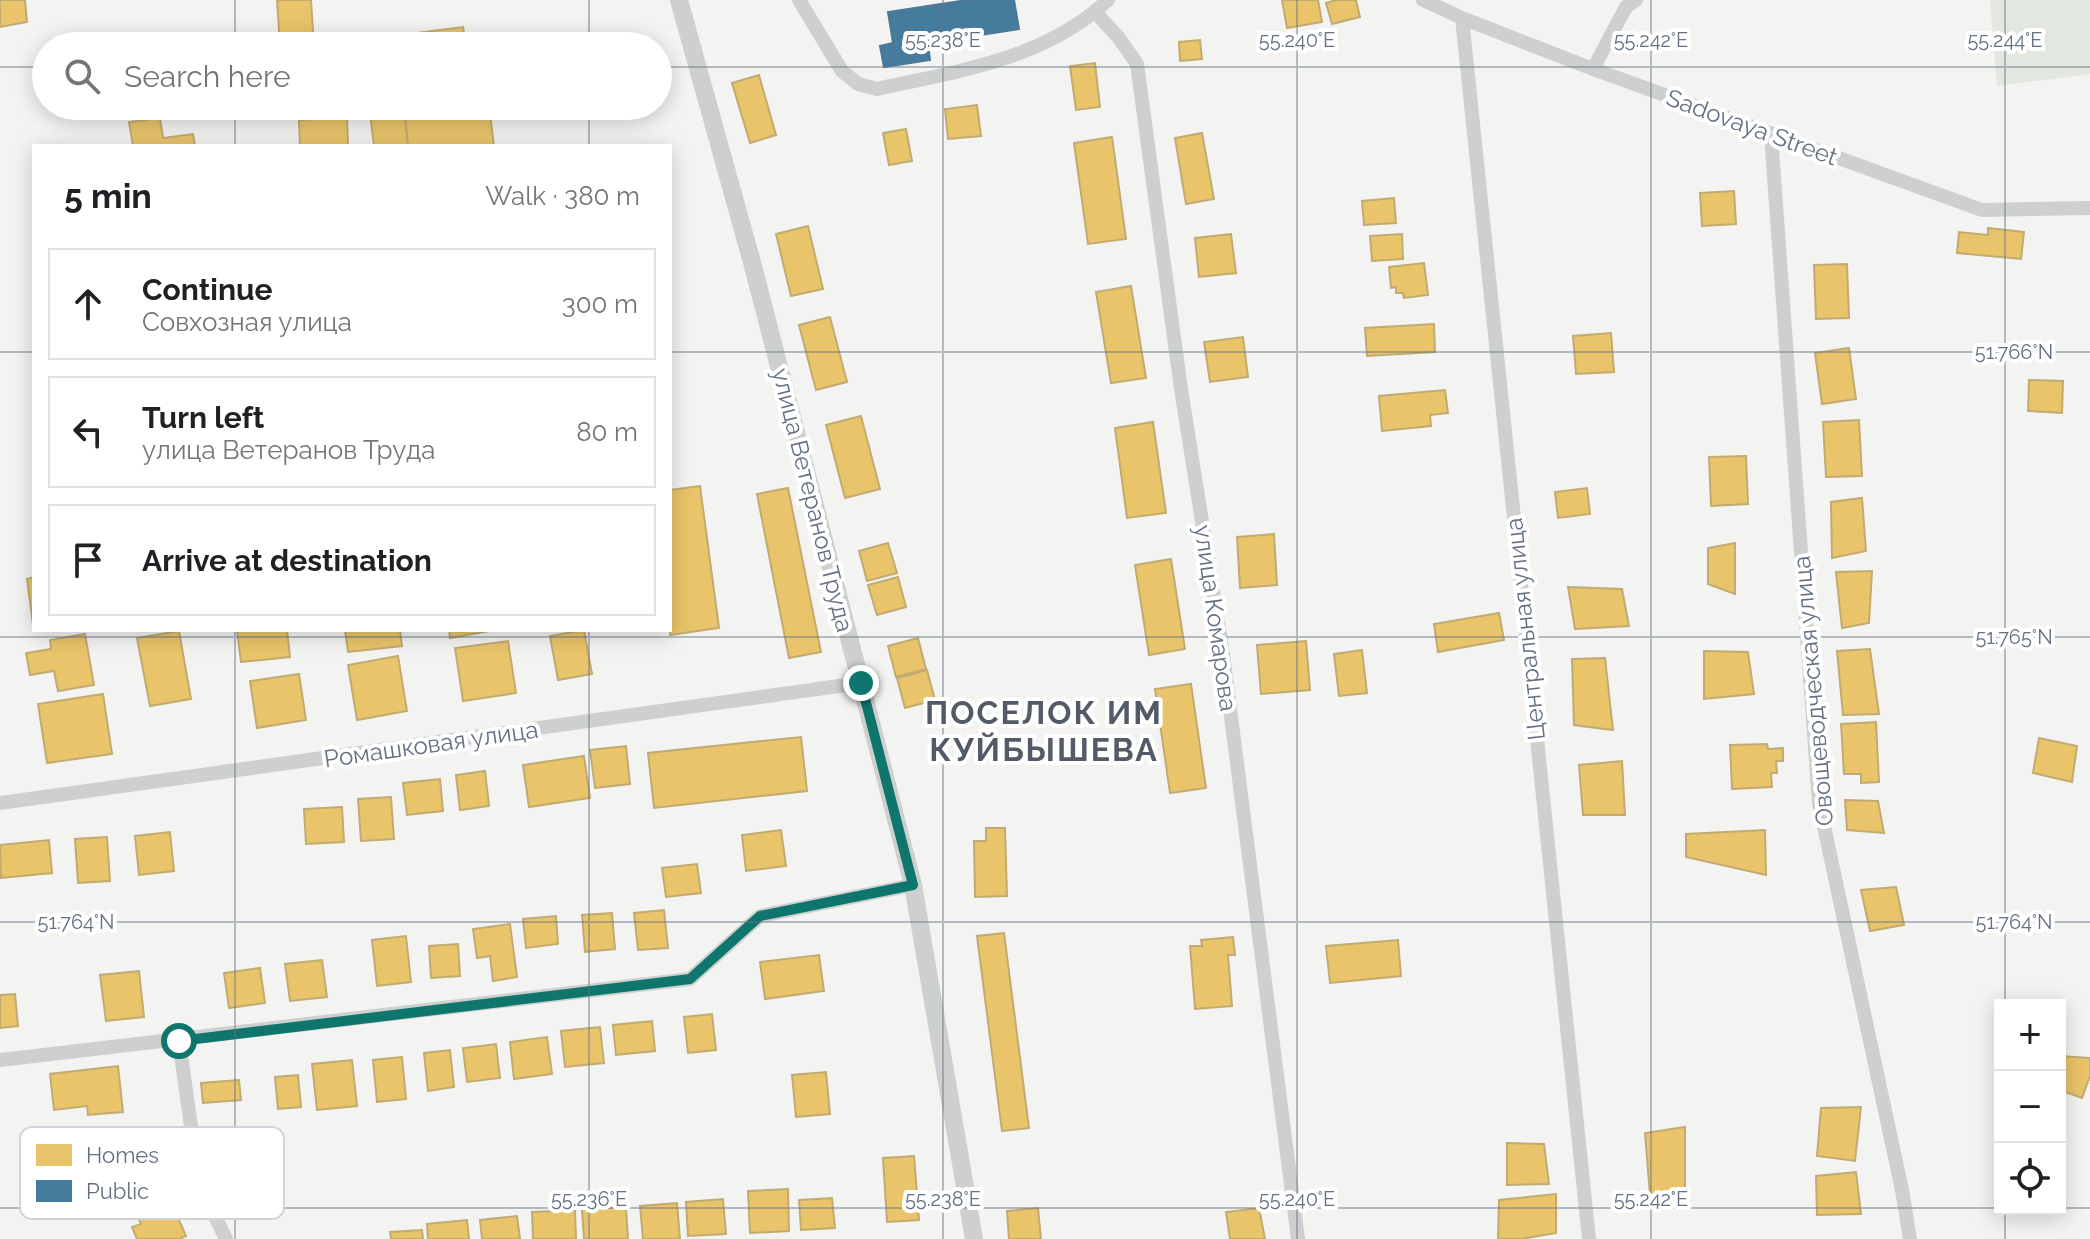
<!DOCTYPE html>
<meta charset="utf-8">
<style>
:root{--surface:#fff;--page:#f6f6f6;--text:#202124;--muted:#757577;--line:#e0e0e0}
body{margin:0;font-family:Raleway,sans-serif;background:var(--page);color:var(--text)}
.controls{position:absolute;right:24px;bottom:24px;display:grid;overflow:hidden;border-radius:0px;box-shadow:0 4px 20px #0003}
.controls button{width:72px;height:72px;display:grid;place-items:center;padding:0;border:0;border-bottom:2px solid var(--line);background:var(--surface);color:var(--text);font:40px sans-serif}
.stop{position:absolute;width:24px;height:24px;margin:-18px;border:6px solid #0f766e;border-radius:50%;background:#fff}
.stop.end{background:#0f766e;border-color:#fff;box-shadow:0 2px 8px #0008}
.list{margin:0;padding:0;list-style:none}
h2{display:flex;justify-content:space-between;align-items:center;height:104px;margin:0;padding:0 32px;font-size:34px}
h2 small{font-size:26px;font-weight:400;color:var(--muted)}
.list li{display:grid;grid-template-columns:52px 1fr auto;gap:24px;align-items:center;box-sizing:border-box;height:112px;margin:0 16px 16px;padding:0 16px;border:2px solid var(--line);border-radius:0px}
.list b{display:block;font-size:30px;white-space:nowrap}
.list p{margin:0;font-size:26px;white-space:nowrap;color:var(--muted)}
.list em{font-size:26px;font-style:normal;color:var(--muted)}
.icon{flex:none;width:44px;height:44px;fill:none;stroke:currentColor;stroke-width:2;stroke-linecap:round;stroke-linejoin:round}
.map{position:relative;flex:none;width:2090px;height:1239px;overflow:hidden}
.search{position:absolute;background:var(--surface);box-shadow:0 4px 20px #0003;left:32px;top:32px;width:640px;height:88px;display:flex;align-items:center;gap:20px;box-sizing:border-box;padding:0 28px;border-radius:44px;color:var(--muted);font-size:30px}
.panel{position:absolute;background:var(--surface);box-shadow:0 4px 20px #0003;left:32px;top:144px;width:640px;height:488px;border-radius:0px}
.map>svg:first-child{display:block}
.green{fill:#e2e7e0}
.homes{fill:#e9c46a;stroke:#c1ab71;stroke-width:2}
.public{fill:#457b9d;stroke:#4e7895;stroke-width:2}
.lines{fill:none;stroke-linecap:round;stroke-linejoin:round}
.minor{stroke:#cecfcf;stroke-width:14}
.tertiary{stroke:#cecfcf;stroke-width:18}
.route{stroke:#0f766e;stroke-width:10}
.ticks{fill:none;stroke:#647182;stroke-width:2;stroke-opacity:0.45}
.labels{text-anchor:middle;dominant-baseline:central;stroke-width:8;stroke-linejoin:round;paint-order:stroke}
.street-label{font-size:24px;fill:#647182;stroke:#fff}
.district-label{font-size:32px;font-weight:bold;letter-spacing:2px;fill:#525b67;stroke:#fff}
.key{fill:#fff;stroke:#d0d4da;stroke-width:2}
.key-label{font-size:22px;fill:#647182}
.ticks-label{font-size:20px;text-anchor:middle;fill:#647182;stroke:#fff;stroke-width:8;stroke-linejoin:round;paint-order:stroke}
</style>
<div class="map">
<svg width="2090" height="1239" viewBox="0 0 2090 1239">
<rect width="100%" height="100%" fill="#f3f4f2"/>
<path class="green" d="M 1990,0 L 2090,0 L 2090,74 L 1997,86 Z"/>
<path class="homes" d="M 0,0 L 25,0 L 27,22 L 0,27 Z
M 277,0 L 311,0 L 314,46 L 280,46 Z
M 1282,0 L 1318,0 L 1322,22 L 1287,28 Z
M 1336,0 L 1356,0 L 1360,17 L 1332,24 L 1326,3 Z
M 463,27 L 466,46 L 385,46 L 384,37 Z
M 1200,40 L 1202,59 L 1180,61 L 1179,42 Z
M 1095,63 L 1100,107 L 1076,110 L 1070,66 Z
M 759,75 L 776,135 L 750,143 L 732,83 Z
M 977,105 L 981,136 L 948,139 L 945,109 Z
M 295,106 L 380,106 L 296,111 Z
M 404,106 L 489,106 L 494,146 L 408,146 Z
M 404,106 L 408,146 L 374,146 L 370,113 Z
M 347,117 L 348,146 L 300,146 L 299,120 Z
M 160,118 L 163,138 L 193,134 L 195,146 L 133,146 L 129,122 Z
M 906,129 L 912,161 L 889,165 L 883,133 Z
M 1202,133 L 1214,199 L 1186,204 L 1175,138 Z
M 1112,137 L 1126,239 L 1088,244 L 1074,143 Z
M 1734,191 L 1736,224 L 1702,226 L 1700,193 Z
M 1394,198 L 1396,223 L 1364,225 L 1362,201 Z
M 808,226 L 823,289 L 791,296 L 776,234 Z
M 1988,228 L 2024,232 L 2021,259 L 1957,253 L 1959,232 L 1988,235 Z
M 1231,234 L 1236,273 L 1199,277 L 1195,238 Z
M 1402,234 L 1403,259 L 1372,261 L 1370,236 Z
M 1424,263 L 1428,295 L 1404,298 L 1403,293 L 1396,293 L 1396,287 L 1391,288 L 1389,267 Z
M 1847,264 L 1849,318 L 1816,319 L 1814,265 Z
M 1131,286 L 1146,378 L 1111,383 L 1096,292 Z
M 830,317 L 847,382 L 816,390 L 799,325 Z
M 1434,324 L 1435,352 L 1367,356 L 1365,328 Z
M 1611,333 L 1614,372 L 1576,374 L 1573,336 Z
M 1243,337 L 1248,377 L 1210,382 L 1204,342 Z
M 1849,348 L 1856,399 L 1822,404 L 1815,353 Z
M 2029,380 L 2063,381 L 2062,413 L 2028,411 Z
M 1445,390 L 1448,413 L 1430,415 L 1431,426 L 1382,431 L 1379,396 Z
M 861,416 L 880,489 L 845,498 L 826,425 Z
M 1859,420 L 1862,476 L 1826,477 L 1823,422 Z
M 1153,422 L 1166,513 L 1127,518 L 1115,428 Z
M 1746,456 L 1748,504 L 1711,506 L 1709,457 Z
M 700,486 L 719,628 L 670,635 L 670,490 Z
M 788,488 L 821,652 L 789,658 L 757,494 Z
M 1587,488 L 1590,514 L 1558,518 L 1555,492 Z
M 1862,498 L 1866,551 L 1832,558 L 1831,502 Z
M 1274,534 L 1277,585 L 1240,588 L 1237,537 Z
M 888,543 L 897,573 L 867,581 L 859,551 Z
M 1735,543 L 1735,594 L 1708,584 L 1708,548 Z
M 1171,559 L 1185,649 L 1149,655 L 1135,565 Z
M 1872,571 L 1869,623 L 1842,628 L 1836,572 Z
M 34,577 L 34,625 L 33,625 L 27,579 Z
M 898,577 L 906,607 L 877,615 L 868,585 Z
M 1568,587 L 1622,589 L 1629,626 L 1575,629 Z
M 1499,613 L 1504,640 L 1438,652 L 1434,624 Z
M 237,630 L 287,630 L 290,657 L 241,662 Z
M 345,630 L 400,630 L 402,646 L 348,652 Z
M 449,630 L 495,630 L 450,638 Z
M 584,630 L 592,674 L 558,680 L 550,636 Z
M 179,631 L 191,699 L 150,706 L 137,638 Z
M 85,634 L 94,685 L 58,691 L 54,671 L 30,675 L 26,653 L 51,649 L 50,640 Z
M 918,638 L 926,669 L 896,677 L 888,646 Z
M 508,641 L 516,693 L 463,701 L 455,648 Z
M 1306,641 L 1310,690 L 1261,694 L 1257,645 Z
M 1870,649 L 1879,714 L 1843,715 L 1837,651 Z
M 1362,650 L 1367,693 L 1339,696 L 1334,654 Z
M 1704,651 L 1748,652 L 1754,694 L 1704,699 Z
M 398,656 L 407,711 L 357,720 L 348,665 Z
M 1605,658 L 1613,730 L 1574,725 L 1572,659 Z
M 927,670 L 935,700 L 905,708 L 897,678 Z
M 299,674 L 306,720 L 257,728 L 250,681 Z
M 1191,684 L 1206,788 L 1170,793 L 1155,689 Z
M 103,694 L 112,754 L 47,763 L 38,704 Z
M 1876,722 L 1879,782 L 1861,783 L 1861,774 L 1844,774 L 1841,724 Z
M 801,737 L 807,791 L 654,808 L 648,753 Z
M 2039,738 L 2077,746 L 2072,782 L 2033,773 Z
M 1767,744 L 1768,749 L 1783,748 L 1783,761 L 1776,761 L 1777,773 L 1771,773 L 1772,787 L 1732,789 L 1730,745 Z
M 626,746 L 630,784 L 595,788 L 590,750 Z
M 584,756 L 590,798 L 529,807 L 523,765 Z
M 1622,761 L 1625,815 L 1583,815 L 1579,765 Z
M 485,771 L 489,806 L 460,810 L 456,775 Z
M 440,779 L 443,811 L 407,815 L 403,783 Z
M 391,797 L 394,839 L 361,841 L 358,799 Z
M 1845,800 L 1878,801 L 1884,833 L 1847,830 Z
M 342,807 L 344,842 L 306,844 L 304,809 Z
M 986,828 L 1005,828 L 1007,896 L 975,897 L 974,841 L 986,841 Z
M 781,830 L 786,866 L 746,871 L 742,835 Z
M 1765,830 L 1766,875 L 1686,857 L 1686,834 Z
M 170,832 L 174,871 L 139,875 L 135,836 Z
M 107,837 L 110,881 L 78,883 L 75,839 Z
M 49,840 L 52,873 L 1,878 L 0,845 Z
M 697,864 L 701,893 L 666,897 L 662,868 Z
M 1896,887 L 1904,925 L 1870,931 L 1861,890 Z
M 664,910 L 668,948 L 638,950 L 634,913 Z
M 612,913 L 615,949 L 585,952 L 582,915 Z
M 556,916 L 558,944 L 526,948 L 523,919 Z
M 510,924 L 517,977 L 493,981 L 490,956 L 477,958 L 473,929 Z
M 1004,933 L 1029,1128 L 1002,1131 L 977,936 Z
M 406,936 L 411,982 L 377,986 L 372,940 Z
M 1233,937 L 1235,955 L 1228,955 L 1232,1006 L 1195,1009 L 1190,946 L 1202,946 L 1201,940 Z
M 1398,940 L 1401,976 L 1330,983 L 1326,946 Z
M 458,944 L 460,976 L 431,978 L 429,946 Z
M 819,955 L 824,991 L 765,999 L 760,962 Z
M 322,960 L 327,997 L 290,1001 L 285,964 Z
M 260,968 L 265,1003 L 229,1008 L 224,973 Z
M 139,971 L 144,1017 L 106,1021 L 100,975 Z
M 15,994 L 18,1026 L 0,1028 L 0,995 Z
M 712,1014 L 716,1050 L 688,1053 L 684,1017 Z
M 652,1021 L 655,1051 L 616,1055 L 613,1025 Z
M 600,1027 L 604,1063 L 565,1067 L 561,1031 Z
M 547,1037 L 552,1074 L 514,1079 L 510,1042 Z
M 496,1044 L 500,1078 L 467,1082 L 463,1048 Z
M 450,1050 L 454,1087 L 428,1091 L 424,1053 Z
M 2060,1056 L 2090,1058 L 2090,1076 L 2082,1098 L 2060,1090 Z
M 402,1057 L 406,1099 L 377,1102 L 373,1060 Z
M 352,1060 L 357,1106 L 317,1110 L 312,1064 Z
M 118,1066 L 123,1112 L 88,1115 L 87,1106 L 54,1110 L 50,1074 Z
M 826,1072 L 830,1114 L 796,1117 L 792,1075 Z
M 298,1075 L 301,1107 L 278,1109 L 275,1077 Z
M 239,1080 L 241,1100 L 203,1103 L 201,1083 Z
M 1861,1107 L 1855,1161 L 1817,1156 L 1821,1108 Z
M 1685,1127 L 1685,1194 L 1651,1207 L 1645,1133 Z
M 1507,1143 L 1544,1144 L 1549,1184 L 1507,1185 Z
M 914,1156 L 919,1220 L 887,1222 L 883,1158 Z
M 1856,1172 L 1861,1214 L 1817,1215 L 1816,1176 Z
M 788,1189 L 789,1231 L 750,1233 L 748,1191 Z
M 159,1192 L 166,1206 L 172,1204 L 186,1236 L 179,1239 L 137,1239 L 132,1227 L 141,1224 L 132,1204 Z
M 1556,1194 L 1556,1233 L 1521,1239 L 1498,1239 L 1499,1200 Z
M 832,1198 L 835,1228 L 801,1230 L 799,1200 Z
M 723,1199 L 726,1234 L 688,1236 L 686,1202 Z
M 677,1203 L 680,1239 L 643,1239 L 640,1206 Z
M 626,1207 L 628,1239 L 584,1239 L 582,1210 Z
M 1038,1208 L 1041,1239 L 1009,1239 L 1007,1211 Z
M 1259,1208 L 1265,1239 L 1230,1239 L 1226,1212 Z
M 575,1210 L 576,1239 L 533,1239 L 532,1212 Z
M 517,1216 L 520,1239 L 482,1239 L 480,1220 Z
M 467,1220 L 469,1239 L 428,1239 L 427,1224 Z
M 422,1230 L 423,1239 L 391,1239 L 390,1232 Z"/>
<path class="public" d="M 967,0 L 1014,0 L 1019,29 L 928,43 L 930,60 L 884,67 L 880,46 L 893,43 L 888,12 Z"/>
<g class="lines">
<path class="minor" d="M 799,0 L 842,71 L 858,84 L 877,89 C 958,71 1046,59 1108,0
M 1423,0 L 1462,18 L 1593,69 L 1982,210 L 2090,208
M 1095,12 L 1119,38 L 1137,64 L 1181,389 L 1223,654 L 1298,1239
M 1462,18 L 1589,1239
M 1593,69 L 1626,7 L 1636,0
M 1771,135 L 1819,803 L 1902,1190 L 1910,1239
M 0,803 L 861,683
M 179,1041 L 199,1183 L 226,1239
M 0,1060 L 690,979 L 760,916 L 913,885"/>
<path class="tertiary" d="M 679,0 L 753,266 L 913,885 L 974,1239"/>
</g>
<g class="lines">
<path class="route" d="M 179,1041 L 690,979 L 760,916 L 913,885 L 861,683"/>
</g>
<path class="ticks" d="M 235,0 L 235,46M 589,0 L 589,46M 943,0 L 943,1239M 1297,0 L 1297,1239M 1651,0 L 1651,1239M 2005,0 L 2005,1005M 0,67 L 46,67M 658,67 L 2090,67M 235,106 L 235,146M 589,106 L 589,146M 0,352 L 34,352M 670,352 L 2090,352M 235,630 L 235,1239M 589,630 L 589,1239M 0,637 L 2090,637M 0,922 L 2090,922M 0,1208 L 2000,1208M 2060,1208 L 2090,1208M 2005,1209 L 2005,1239"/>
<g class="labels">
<g class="street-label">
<text transform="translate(1752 127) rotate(20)">Sadovaya Street</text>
<text transform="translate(813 500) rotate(76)">улица Ветеранов Труда</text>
<text transform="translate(1216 618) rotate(82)">улица Комарова</text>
<text transform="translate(1525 629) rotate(-96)">Центральная улица</text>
<text transform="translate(1813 691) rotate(-95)">Овощеводческая улица</text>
<text transform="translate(431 744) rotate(-8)">Ромашковая улица</text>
</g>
<g class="district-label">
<text x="1044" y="712">ПОСЕЛОК ИМ<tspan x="1044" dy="37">КУЙБЫШЕВА</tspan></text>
</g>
</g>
<rect x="20" y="1127" width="264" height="92" rx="12" class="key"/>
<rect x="36" y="1144" width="36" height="22" fill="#e9c46a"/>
<rect x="36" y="1180" width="36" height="22" fill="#457b9d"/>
<g class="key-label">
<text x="86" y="1163">Homes</text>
<text x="86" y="1199">Public</text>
</g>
<g class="ticks-label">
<text x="943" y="47">55.238°E</text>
<text x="1297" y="47">55.240°E</text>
<text x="1651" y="47">55.242°E</text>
<text x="2005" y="47">55.244°E</text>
<text x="2014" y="359">51.766°N</text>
<text x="2014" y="644">51.765°N</text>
<text x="76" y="929">51.764°N</text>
<text x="2014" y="929">51.764°N</text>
<text x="589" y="1206">55.236°E</text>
<text x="943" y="1206">55.238°E</text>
<text x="1297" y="1206">55.240°E</text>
<text x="1651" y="1206">55.242°E</text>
</g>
</svg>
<div class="controls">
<button>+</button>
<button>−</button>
<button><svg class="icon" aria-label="locate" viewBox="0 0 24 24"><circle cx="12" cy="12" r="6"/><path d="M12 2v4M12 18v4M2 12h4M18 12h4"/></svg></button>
</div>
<div class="stop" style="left:179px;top:1041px"></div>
<div class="stop end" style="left:861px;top:683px"></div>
<div class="search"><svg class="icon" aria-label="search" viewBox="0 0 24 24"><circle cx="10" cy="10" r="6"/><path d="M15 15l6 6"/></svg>Search here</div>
<section class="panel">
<h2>5 min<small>Walk · 380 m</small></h2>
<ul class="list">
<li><svg class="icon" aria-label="ahead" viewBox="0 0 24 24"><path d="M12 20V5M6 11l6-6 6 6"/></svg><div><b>Continue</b><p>Совхозная улица</p></div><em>300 m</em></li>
<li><svg class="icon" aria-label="left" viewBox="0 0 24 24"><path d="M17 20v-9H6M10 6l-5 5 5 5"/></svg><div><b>Turn left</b><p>улица Ветеранов Труда</p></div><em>80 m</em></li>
<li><svg class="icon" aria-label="arrive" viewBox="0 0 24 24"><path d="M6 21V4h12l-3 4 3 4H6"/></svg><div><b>Arrive at destination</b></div></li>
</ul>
</section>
</div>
